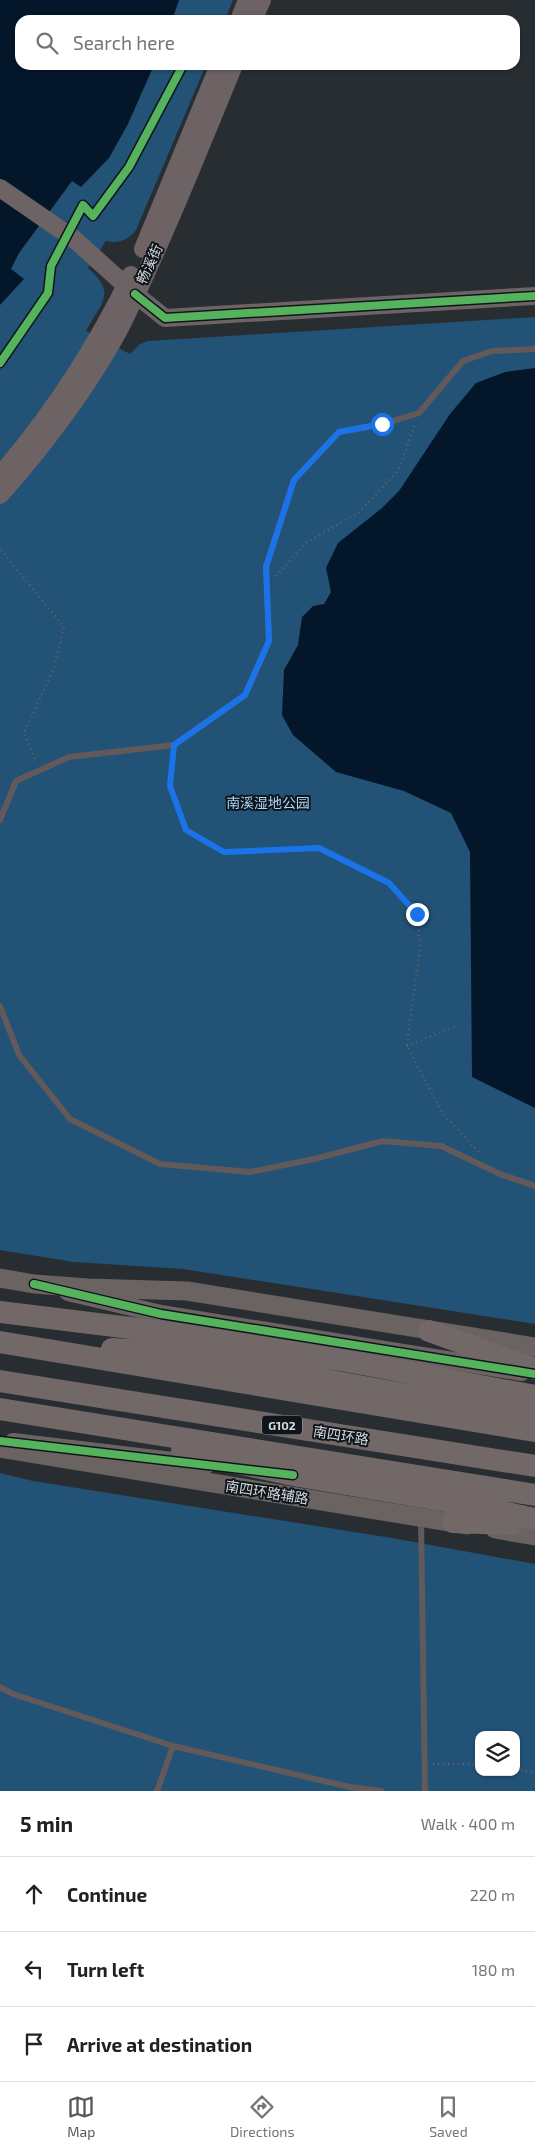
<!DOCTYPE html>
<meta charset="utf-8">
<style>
:root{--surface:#fff;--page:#f6f6f6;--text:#202124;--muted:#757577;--line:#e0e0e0;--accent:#55595d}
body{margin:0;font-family:"Exo 2","Noto Sans SC",sans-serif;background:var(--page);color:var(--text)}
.controls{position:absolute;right:15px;bottom:15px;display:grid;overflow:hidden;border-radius:10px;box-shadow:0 1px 4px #0004}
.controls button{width:45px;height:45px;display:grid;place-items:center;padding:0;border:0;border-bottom:1px solid var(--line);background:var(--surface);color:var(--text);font:25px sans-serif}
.stop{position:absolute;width:15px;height:15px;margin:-11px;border:4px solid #1a73e8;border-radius:50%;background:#fff}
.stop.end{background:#1a73e8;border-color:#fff;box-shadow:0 1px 5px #0008}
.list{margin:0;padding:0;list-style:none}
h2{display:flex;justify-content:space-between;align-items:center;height:65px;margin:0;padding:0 20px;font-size:21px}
h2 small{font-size:16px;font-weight:400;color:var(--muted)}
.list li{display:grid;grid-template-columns:32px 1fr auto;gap:15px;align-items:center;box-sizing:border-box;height:75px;padding:0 20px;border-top:1px solid var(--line)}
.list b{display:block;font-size:19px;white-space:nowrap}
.list em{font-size:16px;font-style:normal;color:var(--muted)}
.icon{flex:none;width:28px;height:28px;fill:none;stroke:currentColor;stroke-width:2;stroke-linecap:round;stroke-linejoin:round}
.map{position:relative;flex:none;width:535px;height:1791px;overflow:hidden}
.search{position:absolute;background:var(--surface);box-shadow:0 1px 4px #0004;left:15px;right:15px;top:15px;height:55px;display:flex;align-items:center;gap:12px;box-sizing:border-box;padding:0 18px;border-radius:15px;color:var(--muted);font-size:19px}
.sheet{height:290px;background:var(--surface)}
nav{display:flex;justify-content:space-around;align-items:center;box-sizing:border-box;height:70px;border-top:1px solid var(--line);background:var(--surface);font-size:14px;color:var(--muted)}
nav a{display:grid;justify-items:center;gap:2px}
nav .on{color:var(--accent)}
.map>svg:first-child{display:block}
.green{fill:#225276;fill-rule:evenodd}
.water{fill:#04162a}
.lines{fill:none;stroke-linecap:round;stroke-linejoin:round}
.path{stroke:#676365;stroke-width:2.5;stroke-dasharray:1 4;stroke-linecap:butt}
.lane{stroke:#62595a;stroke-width:6}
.secondary{stroke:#6e6364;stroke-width:18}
.primary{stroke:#6b6262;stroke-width:19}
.highway{stroke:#736868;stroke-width:22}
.cycleway-casing{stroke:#10151a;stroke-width:11}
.cycleway{stroke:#56b35d;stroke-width:8}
.route{stroke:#1a73e8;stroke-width:6}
.labels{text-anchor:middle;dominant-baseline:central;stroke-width:4;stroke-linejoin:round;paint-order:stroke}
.shield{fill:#10151a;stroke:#989fa5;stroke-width:1}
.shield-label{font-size:12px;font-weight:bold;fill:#d2dae0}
.street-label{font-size:14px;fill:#d2dae0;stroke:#10151a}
.park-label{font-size:14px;fill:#a6d4fb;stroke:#10151a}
</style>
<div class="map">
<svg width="535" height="1791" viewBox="0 0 535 1791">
<rect width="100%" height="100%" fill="#282d32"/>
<path class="green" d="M 0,0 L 233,0 L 225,20 L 20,20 L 20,65 L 206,65 L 136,230 C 128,240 119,244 106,241 L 88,268 C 118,294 100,304 86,331 L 130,354 L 140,344 L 148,341 L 535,317 L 535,1324 L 183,1269 L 74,1262 L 0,1250 Z
M 0,1473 L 33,1481 L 392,1538 L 535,1564 L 535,1791 L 0,1791 ZM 479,1735 L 516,1735 L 516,1772 L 479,1772 Z"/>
<path class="water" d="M 0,0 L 179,0 L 172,20 L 20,20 L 20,65 L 154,65 L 128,124 L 109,158 L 81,187 L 72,181 L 19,253 L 11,269 L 24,279 L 0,305 Z
M 535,368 L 535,1108 L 472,1077 L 470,852 L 451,813 L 404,791 L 336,772 L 293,735 L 282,715 L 284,670 L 298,645 L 302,617 L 313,606 L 324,604 L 331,592 L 326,568 L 338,543 L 382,508 L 399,491 L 450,414 L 476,383 L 505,372 Z"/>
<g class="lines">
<path class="path" d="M 1,550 L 64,627 L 54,668 L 24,733 L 36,762
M 276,576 L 307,542 L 358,513 L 398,471 L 415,424
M 173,753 L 170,786 L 186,830 L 224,852 L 319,848 L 389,883 L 417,914 L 420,947 L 407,1046 L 443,1114 L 480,1153
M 407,1046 L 456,1026
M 433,1764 L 479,1764
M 516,1769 L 535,1773"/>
<path class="lane" d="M 0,820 L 16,781 L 69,757 L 174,745 L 245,695 L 269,641 L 266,567 L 294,480 L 339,432 L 383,424 L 419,413 L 463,361 L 492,351 L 535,349
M 0,1006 L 19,1055 L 70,1119 L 160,1164 L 250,1172 L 314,1159 L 383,1141 L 441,1146 L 500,1174 L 535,1186
M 421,1520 L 425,1791
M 0,1687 L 13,1694 L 173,1746 L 350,1787 L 381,1791
M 157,1791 L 173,1746"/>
<path class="secondary" d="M 239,20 L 247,0
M 253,20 L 262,0
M 0,188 L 74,239 L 135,294 L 165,318 L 535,296
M 143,249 L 219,65
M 0,475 C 52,415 96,347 131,275
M 0,495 C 43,447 91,383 121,326 C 163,241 198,152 234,65
M 68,1292 L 161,1314 L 522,1372
M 13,1442 L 206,1465"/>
<path class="primary" d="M 0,1278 L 34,1284 L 88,1288 L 187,1291 L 535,1347
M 0,1448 L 467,1525
M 495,1529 L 535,1536"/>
<path class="highway" d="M 0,1312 L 179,1334 L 346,1361 L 535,1396
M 429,1331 L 535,1369
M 0,1342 L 535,1431
M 112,1349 C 254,1357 393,1402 535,1410
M 0,1381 L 535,1466
M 0,1409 L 535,1495
M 182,1451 L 293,1475 L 475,1506 L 535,1519
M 453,1522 L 512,1524"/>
<g class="cycleway-casing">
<path id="cycleway" d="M 135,294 L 165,318 L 535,296
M 0,363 L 48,293 L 51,266 L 83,205 L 93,216 L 129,167 L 183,65
M 34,1284 L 161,1314 L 535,1374
M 0,1441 L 293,1475"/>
</g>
<use href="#cycleway" class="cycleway"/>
</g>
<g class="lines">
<path class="route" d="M 382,424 L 339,432 L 294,480 L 266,567 L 269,641 L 245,695 L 174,745 L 170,786 L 186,830 L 224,852 L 319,848 L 389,883 L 417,914"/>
</g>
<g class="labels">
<rect class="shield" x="262" y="1415.5" width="40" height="19" rx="4"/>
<g class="shield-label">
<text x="282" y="1425">G102</text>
</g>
<g class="street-label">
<text transform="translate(149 264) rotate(-65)">畅溪街</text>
<text transform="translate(341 1435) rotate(9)">南四环路</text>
<text transform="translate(267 1492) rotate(9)">南四环路辅路</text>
</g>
<g class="park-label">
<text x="268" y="802">南溪湿地公园</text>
</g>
</g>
</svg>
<div class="controls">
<button><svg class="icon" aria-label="layers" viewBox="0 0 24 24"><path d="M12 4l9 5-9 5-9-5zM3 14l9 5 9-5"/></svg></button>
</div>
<div class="stop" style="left:382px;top:424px"></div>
<div class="stop end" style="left:417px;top:914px"></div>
<div class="search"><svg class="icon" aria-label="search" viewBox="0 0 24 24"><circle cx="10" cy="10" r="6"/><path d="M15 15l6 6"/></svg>Search here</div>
</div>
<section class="sheet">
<h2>5 min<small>Walk · 400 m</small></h2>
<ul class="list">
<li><svg class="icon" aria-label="ahead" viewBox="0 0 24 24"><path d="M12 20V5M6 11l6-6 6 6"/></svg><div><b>Continue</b></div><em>220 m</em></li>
<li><svg class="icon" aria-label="left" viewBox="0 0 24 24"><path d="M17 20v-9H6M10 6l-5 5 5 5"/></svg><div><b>Turn left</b></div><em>180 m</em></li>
<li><svg class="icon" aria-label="arrive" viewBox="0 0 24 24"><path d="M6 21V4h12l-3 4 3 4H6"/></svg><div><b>Arrive at destination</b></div></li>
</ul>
</section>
<nav>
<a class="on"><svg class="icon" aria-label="map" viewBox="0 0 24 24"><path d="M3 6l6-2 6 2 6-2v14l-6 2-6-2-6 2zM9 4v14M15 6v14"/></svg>Map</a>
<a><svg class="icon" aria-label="directions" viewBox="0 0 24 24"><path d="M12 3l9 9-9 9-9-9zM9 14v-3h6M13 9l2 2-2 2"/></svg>Directions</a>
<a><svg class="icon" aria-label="saved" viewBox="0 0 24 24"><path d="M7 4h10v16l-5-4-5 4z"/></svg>Saved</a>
</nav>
